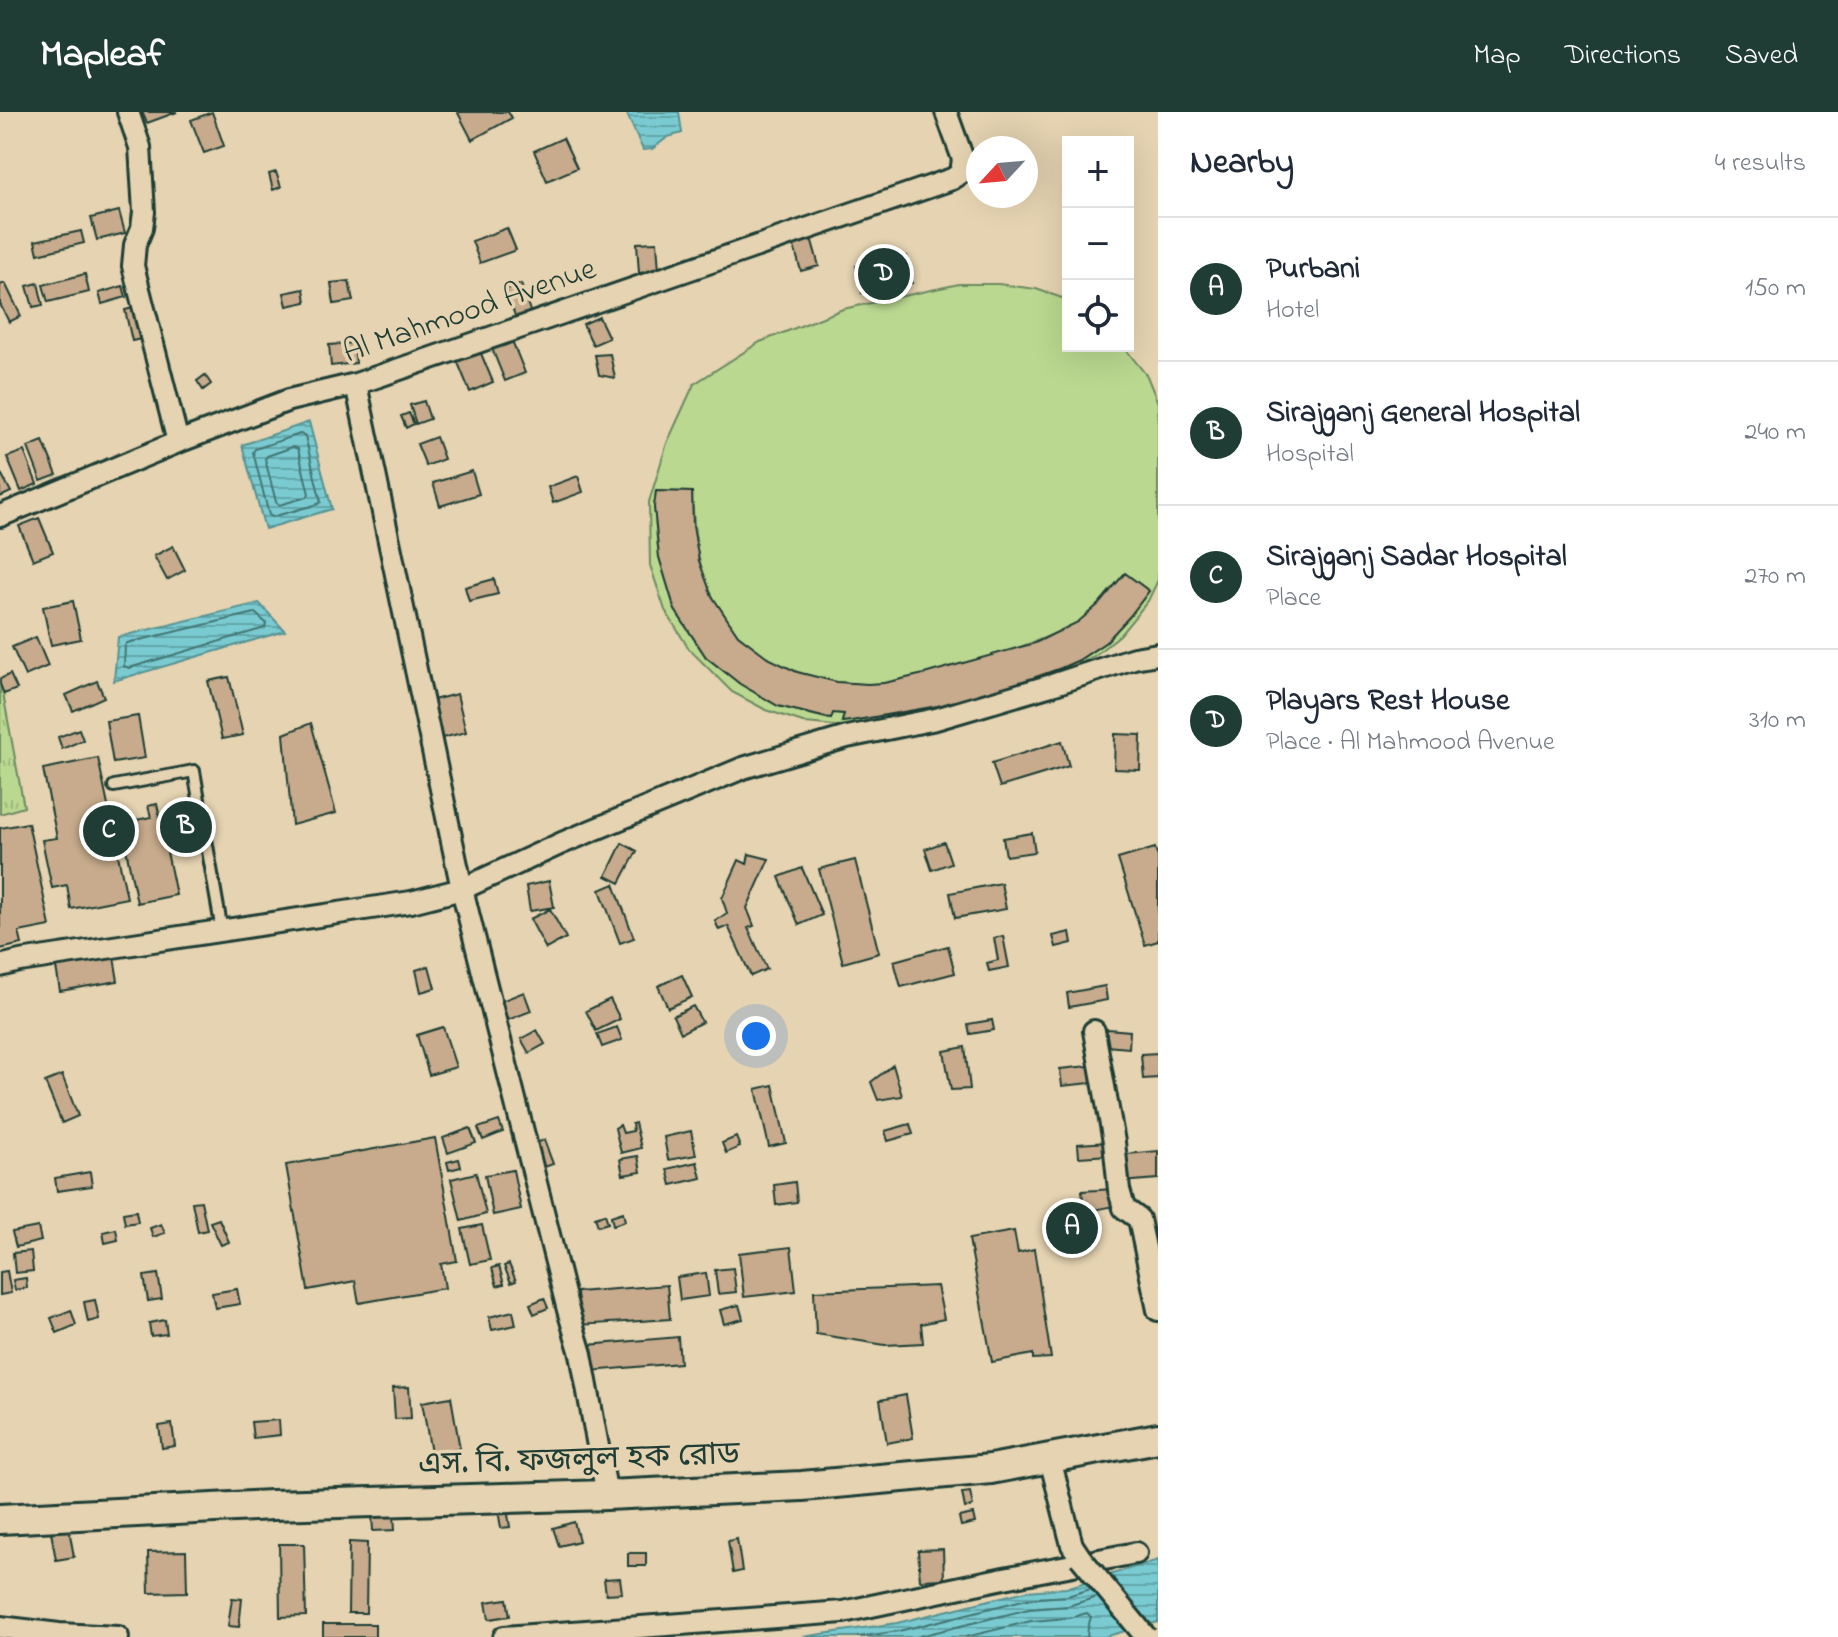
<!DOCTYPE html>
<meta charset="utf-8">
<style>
:root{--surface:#fff;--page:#f6f6f7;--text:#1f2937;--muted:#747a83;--line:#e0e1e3;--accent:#1f3d34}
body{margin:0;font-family:"Indie Flower","Noto Sans Bengali",sans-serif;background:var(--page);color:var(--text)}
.controls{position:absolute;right:24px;top:24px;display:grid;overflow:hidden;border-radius:0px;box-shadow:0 8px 32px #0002}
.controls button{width:72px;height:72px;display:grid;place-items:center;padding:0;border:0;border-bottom:2px solid var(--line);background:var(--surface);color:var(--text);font:40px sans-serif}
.compass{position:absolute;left:966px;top:24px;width:72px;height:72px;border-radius:50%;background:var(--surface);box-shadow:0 8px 32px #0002;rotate:244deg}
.you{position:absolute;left:756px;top:924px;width:28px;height:28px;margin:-20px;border:6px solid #fff;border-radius:50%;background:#1a73e8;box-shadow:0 0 0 12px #1a73e833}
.badge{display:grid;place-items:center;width:52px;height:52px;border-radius:50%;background:var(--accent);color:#fff;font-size:26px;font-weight:700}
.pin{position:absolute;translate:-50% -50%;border:4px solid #fff;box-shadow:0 2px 8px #0006}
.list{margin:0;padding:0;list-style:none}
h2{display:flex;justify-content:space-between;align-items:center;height:104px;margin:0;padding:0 32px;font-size:34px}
h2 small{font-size:26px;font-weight:400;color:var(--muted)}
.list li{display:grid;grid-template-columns:52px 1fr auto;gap:24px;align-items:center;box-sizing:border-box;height:144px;padding:0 32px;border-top:2px solid var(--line)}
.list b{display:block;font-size:30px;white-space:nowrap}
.list p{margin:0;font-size:26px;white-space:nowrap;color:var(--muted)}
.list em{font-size:26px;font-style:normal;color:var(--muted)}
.icon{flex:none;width:44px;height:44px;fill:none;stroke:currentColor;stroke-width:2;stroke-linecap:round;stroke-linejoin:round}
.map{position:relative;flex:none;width:1158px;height:1525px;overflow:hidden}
header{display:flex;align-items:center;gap:48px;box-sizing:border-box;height:112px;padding:0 40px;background:var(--accent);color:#fff}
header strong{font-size:38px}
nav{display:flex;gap:44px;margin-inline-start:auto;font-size:28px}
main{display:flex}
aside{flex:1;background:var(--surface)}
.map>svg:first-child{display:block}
.park{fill:url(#park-tufts);stroke:#6c8a62;stroke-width:2}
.pitch{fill:#bad890;stroke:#6c8a62;stroke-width:2;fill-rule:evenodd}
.water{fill:url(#water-rules);stroke:#569292;stroke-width:2}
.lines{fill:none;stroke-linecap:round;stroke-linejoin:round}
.shore{stroke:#437673;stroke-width:2}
.building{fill:#c7ab8c;stroke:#1f3d34;stroke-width:2}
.service-casing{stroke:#1f3d34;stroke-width:16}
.minor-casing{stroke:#1f3d34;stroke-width:26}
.secondary-casing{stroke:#1f3d34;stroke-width:34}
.service{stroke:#e5d3b1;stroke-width:10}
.minor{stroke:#e5d3b1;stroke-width:20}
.secondary{stroke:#e5d3b1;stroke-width:28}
.minor-bridge-casing{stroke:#1f3d34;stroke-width:26;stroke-linecap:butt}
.minor-bridge{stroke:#e5d3b1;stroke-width:20}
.labels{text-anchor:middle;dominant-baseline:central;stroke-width:7;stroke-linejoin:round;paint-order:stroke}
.street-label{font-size:32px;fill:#1f3d34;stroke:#e5d3b1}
</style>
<header>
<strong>Mapleaf</strong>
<nav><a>Map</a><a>Directions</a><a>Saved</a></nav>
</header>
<main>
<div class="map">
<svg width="1158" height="1525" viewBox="0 0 1158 1525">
<defs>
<pattern id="park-tufts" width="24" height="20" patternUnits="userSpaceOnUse" patternTransform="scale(2)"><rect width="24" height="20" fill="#bad890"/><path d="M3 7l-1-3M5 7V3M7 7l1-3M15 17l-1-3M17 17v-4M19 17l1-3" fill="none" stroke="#9fba7d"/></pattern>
<pattern id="water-rules" width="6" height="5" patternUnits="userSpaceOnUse" patternTransform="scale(2)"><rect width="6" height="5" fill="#7acbd1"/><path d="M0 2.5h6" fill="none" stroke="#63a6aa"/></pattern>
</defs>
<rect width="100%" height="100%" fill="#e5d3b1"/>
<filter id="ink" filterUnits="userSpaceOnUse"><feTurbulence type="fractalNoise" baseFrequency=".0125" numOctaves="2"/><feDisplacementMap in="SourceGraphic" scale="16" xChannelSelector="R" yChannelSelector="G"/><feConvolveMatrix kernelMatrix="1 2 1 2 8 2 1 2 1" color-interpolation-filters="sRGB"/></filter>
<g filter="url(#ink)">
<path class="park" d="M 0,565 L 24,695 L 0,702 Z"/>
<path class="pitch" d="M 959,172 L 998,172 L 1036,177 L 1068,188 L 1068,234 L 1123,234 L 1147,264 L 1158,291 L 1158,468 L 1148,489 L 1120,523 L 1094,544 L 1066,557 L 995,583 L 873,613 L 835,614 L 806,611 L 766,598 L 732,580 L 689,537 L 665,498 L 650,453 L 649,390 L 667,331 L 694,272 L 760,230 L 843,197 ZM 656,379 L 692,380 C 693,402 694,424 699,446 C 704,470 720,504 737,522 C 768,555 825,574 870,572 C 902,571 935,559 965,551 C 997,542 1028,534 1058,520 C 1065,517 1073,514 1079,510 C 1097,497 1111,477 1125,461 L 1149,479 L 1130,504 L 1106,530 L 1079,548 L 1061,556 L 971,588 L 851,609 L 842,609 L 844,602 L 833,601 L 830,607 L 778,594 L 740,572 L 706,545 L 675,498 L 659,445 L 654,395 Z"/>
<path class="water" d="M 626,0 L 679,0 L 682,21 L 668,25 L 652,37 L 643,38 Z
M 309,310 L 332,397 L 265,417 L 242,333 Z
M 259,491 L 285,519 L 114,569 L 118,525 Z
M 1158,1448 L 1158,1510 L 1104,1525 L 802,1525 L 897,1511 L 1026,1479 L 1066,1476 Z"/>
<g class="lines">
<path class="shore" d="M 300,322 L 305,324 L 321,390 L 318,392 L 272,405 L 269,403 L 253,340 L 255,337 Z
M 293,335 L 298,337 L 309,382 L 307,385 L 279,393 L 276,390 L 265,347 L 267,344 Z
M 255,501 L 266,511 L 265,516 L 129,556 L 124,554 L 125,534 L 127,531 Z
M 858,1525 L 899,1519 L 1027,1487 L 1067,1484 L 1091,1477
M 916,1525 L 1029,1497 L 1068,1494 L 1097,1485
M 966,1525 L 1031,1509 L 1069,1506 L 1087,1501 L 1091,1505 L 1088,1515 L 1087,1525"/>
</g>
<path class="building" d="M 142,0 L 177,0 L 147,11 Z
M 212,0 L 224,34 L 204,41 L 191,8 Z
M 460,0 L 508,0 L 512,6 L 472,28 L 458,1 Z
M 563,26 L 577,56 L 547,69 L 534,39 Z
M 276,60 L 281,75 L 273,78 L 269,62 Z
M 119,99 L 125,121 L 97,128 L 91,106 Z
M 808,115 L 819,154 L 801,159 L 790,120 Z
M 507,116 L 516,138 L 480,151 L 472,129 Z
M 81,119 L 84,131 L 38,142 L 35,129 Z
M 657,130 L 659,159 L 639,161 L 637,131 Z
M 906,144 L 912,171 L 862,181 L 856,154 Z
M 85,162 L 89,180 L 48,190 L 43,173 Z
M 349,169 L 353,189 L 334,192 L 331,171 Z
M 5,171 L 21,204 L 9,210 L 0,192 L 0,173 Z
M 38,171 L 43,193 L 33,195 L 27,174 Z
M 521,172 L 531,202 L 516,207 L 506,177 Z
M 123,174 L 126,185 L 102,192 L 99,181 Z
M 304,177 L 306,190 L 287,194 L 284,181 Z
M 137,195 L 145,226 L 132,229 L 125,198 Z
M 599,205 L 609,226 L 593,233 L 583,212 Z
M 511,226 L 525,261 L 505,269 L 491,234 Z
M 354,231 L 356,251 L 331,254 L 329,233 Z
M 477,232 L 493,270 L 470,280 L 454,241 Z
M 610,242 L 615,266 L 599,263 L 595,243 Z
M 205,263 L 211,272 L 203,278 L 197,269 Z
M 424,289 L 430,307 L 416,312 L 410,293 Z
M 409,301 L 414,312 L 406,316 L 401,304 Z
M 436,325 L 444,347 L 426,354 L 417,332 Z
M 43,329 L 57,363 L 41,369 L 28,335 Z
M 24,339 L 37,372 L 21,379 L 7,345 Z
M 472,359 L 479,382 L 440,394 L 433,371 Z
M 2,363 L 11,380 L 0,385 L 0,365 Z
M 578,364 L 583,380 L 553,391 L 548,375 Z
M 656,379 L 692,380 L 693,414 L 699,449 L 712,484 L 738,523 L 770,547 L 797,560 L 837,570 L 868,572 L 884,571 L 924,562 L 1035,531 L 1078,510 L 1099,492 L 1125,461 L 1149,479 L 1130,504 L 1106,530 L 1079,548 L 1061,556 L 972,588 L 851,609 L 842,610 L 844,602 L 833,601 L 831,607 L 778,594 L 740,572 L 706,545 L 675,498 L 659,445 L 654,395 Z
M 39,406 L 53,440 L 33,448 L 19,414 Z
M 173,434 L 185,458 L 167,468 L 154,444 Z
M 494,467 L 498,482 L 469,489 L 465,475 Z
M 73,489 L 81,527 L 51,533 L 43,495 Z
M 36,525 L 48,554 L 25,564 L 12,535 Z
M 10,562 L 17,577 L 4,582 L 0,572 L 0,567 Z
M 229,565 L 243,623 L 222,627 L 208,569 Z
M 97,569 L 104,585 L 73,599 L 66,583 Z
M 457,582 L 466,620 L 438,627 L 429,589 Z
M 138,604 L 145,646 L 113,651 L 106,609 Z
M 311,611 L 336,701 L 292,713 L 284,622 Z
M 79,617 L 83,628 L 62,637 L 58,625 Z
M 1115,622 L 1141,623 L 1140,658 L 1114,657 Z
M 1062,629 L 1069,654 L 1000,675 L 992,651 Z
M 98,646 L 112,713 L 151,705 L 148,694 L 157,692 L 176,783 L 137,791 L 124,727 L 115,729 L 127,786 L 71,797 L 67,773 L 52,776 L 42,728 L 57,726 L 43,657 Z
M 28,711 L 50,814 L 19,820 L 22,832 L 0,837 L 0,716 Z
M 1032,721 L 1035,740 L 1006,744 L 1003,726 Z
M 944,730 L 951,751 L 932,758 L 925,737 Z
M 622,731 L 637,739 L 620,771 L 606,764 Z
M 1155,736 L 1158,745 L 1158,829 L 1145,833 L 1118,747 Z
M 749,742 L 769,747 L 747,796 L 754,814 L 748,816 L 767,857 L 751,864 L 728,814 L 719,818 L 715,809 L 727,801 L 722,786 L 739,748 L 747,752 Z
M 855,748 L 879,841 L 843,851 L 819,757 Z
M 802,756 L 822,803 L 799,813 L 779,765 Z
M 549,769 L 554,795 L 530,799 L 526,774 Z
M 1001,771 L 1006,797 L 955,806 L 950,781 Z
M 614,772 L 634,826 L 620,831 L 600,778 Z
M 550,797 L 566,826 L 546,837 L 530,807 Z
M 1070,820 L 1072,831 L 1056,835 L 1053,824 Z
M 1003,824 L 1009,855 L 989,859 L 987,851 L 998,848 L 994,826 Z
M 948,834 L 955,861 L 901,875 L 894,849 Z
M 114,845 L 118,869 L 60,879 L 56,855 Z
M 429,854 L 435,876 L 421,880 L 416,858 Z
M 682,863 L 692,885 L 668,896 L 658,874 Z
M 1105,874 L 1107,888 L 1069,895 L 1067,881 Z
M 524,880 L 531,899 L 508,908 L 501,889 Z
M 610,887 L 620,907 L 596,919 L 586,899 Z
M 693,894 L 702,910 L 681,921 L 673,904 Z
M 992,908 L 994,918 L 970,922 L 968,912 Z
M 443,915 L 456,955 L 429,963 L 417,923 Z
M 617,915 L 622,928 L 602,935 L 597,922 Z
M 1107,917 L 1130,919 L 1129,936 L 1106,934 Z
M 537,918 L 545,932 L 529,941 L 521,927 Z
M 965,935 L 970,977 L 951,978 L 944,939 Z
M 1158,941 L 1158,966 L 1143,967 L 1141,942 Z
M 893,953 L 902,984 L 878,988 L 871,970 Z
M 1098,953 L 1100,970 L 1062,974 L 1060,957 Z
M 62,963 L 78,1004 L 62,1011 L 45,970 Z
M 773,973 L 786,1031 L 769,1035 L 756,977 Z
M 499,1009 L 503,1020 L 483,1028 L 478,1016 Z
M 635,1011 L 641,1036 L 621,1041 L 615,1016 L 620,1013 L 623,1021 L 633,1019 L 632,1012 Z
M 910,1012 L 913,1022 L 888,1029 L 885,1019 Z
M 470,1016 L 476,1031 L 448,1041 L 443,1026 Z
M 691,1019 L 696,1043 L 668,1048 L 664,1025 Z
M 736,1025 L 740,1035 L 726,1041 L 722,1031 Z
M 435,1026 L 457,1149 L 441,1152 L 445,1176 L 359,1191 L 355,1169 L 308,1178 L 286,1053 Z
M 544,1028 L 553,1052 L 539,1057 L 531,1033 Z
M 1109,1030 L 1110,1043 L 1079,1045 L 1078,1032 Z
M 1158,1039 L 1158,1067 L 1120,1070 L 1117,1043 Z
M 638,1044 L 641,1060 L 623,1063 L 620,1047 Z
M 459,1047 L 461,1055 L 449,1058 L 447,1050 Z
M 697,1050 L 701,1066 L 671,1073 L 667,1057 Z
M 513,1058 L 521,1097 L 493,1103 L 485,1063 Z
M 90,1060 L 92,1074 L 57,1079 L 55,1066 Z
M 476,1061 L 486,1102 L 461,1109 L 451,1067 Z
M 795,1070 L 797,1090 L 776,1093 L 774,1073 Z
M 1114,1077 L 1119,1093 L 1084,1100 L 1082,1079 Z
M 201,1089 L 207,1118 L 198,1120 L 192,1090 Z
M 136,1099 L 138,1110 L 125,1112 L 123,1101 Z
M 623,1100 L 625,1109 L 613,1113 L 611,1104 Z
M 605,1102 L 608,1111 L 598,1114 L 595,1105 Z
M 219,1107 L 229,1130 L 221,1133 L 210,1110 Z
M 161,1112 L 165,1121 L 153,1125 L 150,1116 Z
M 482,1113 L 490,1148 L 470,1152 L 462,1117 Z
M 38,1115 L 41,1129 L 16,1135 L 12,1120 Z
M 116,1117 L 118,1128 L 105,1131 L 103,1120 Z
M 1014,1119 L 1018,1141 L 1034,1137 L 1051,1246 L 1033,1247 L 1033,1242 L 992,1250 L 969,1127 Z
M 791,1135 L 796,1179 L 744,1185 L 739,1141 Z
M 31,1139 L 33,1159 L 15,1161 L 13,1141 Z
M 509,1152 L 516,1169 L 511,1171 L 504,1154 Z
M 499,1154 L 504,1172 L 497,1174 L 492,1156 Z
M 733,1156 L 736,1180 L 718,1182 L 715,1158 Z
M 7,1159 L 11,1181 L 0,1183 L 0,1160 Z
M 706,1161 L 709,1184 L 680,1188 L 677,1165 Z
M 158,1162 L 162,1187 L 148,1189 L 144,1164 Z
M 26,1166 L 27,1176 L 15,1178 L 13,1168 Z
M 667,1173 L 670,1207 L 579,1213 L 577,1180 Z
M 937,1174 L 944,1207 L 921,1212 L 923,1231 L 885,1233 L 816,1222 L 814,1179 Z
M 237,1177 L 240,1192 L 215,1196 L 212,1181 Z
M 544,1186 L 548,1196 L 534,1202 L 530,1192 Z
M 95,1188 L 99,1207 L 88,1210 L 84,1190 Z
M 739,1193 L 743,1207 L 724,1212 L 720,1198 Z
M 71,1198 L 76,1213 L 57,1221 L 51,1206 Z
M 513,1199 L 516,1213 L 492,1218 L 489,1205 Z
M 165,1208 L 167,1222 L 151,1224 L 149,1211 Z
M 678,1225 L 680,1251 L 591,1259 L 588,1233 Z
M 409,1275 L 411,1306 L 395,1307 L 393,1276 Z
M 906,1283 L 913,1326 L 887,1331 L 880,1288 Z
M 451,1285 L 460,1337 L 431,1341 L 422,1290 Z
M 279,1308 L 280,1323 L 253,1326 L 251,1310 Z
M 172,1312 L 175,1334 L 162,1336 L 159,1314 Z
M 970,1380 L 973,1394 L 965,1396 L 962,1381 Z
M 507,1396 L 510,1415 L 501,1416 L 498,1398 Z
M 394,1401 L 395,1418 L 373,1419 L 372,1402 Z
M 973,1402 L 975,1411 L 961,1414 L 959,1405 Z
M 574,1410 L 579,1429 L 559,1434 L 553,1416 Z
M 69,1417 L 74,1445 L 56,1448 L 51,1420 Z
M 737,1427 L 742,1459 L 733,1461 L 728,1429 Z
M 349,1430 L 367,1431 L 366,1501 L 348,1501 Z
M 279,1432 L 304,1432 L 306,1504 L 280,1505 Z
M 943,1437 L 944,1467 L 920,1468 L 918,1438 Z
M 186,1439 L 187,1480 L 149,1481 L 148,1440 Z
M 628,1441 L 646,1441 L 646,1454 L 628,1454 Z
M 620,1466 L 622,1481 L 606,1482 L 604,1467 Z
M 232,1486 L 242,1487 L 239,1515 L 228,1514 Z
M 507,1487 L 510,1504 L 489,1507 L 486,1490 Z
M 323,1512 L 375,1512 L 375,1525 L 323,1525 Z"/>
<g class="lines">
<g class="service-casing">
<path id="service" d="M 114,674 L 194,659 L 222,819"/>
</g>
<g class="minor-casing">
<path id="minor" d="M 128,0 L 140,35 L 144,100 L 142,116 L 135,133 L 133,154 L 178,330
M 356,272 L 462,777 L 568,1198 L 581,1242 L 607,1383
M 0,404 L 178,330 L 289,288 L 356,272 L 952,67 L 961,61 L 963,47 L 946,0
M 0,854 L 20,849 L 411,790 L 462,777 L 562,731 L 743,656 L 847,625 L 936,607 L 1055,572 L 1134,546 L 1158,542
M 1094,919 L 1114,1030 L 1119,1078 L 1124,1096 L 1139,1107 L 1158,1198
M 1050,1347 L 1072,1433 L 1080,1445
M 0,1515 L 59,1522 L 118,1525
M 504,1525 L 843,1500 L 1004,1466 L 1136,1441"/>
</g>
<g class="secondary-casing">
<path id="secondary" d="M 0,1407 L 272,1393 L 607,1383 L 802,1374 L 991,1357 L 1158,1326"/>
</g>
<use href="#service" class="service"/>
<use href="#minor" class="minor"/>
<use href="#secondary" class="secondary"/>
<g class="minor-bridge-casing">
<path id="minor-bridge" d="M 1080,1445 L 1146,1525"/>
</g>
<use href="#minor-bridge" class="minor-bridge"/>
</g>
</g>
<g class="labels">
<g class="street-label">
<text transform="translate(470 200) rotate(-19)">Al Mahmood Avenue</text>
<text transform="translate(579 1349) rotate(-2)">এস. বি. ফজলুল হক রোড</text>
</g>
</g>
</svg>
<div class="controls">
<button>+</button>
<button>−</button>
<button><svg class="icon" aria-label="locate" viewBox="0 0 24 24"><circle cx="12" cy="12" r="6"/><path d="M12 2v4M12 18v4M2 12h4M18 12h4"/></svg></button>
</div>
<svg class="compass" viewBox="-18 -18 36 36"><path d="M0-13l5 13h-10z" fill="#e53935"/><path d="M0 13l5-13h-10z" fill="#747a83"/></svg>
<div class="you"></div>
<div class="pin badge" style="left:1072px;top:1116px">A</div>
<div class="pin badge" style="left:186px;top:715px">B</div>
<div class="pin badge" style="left:109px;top:719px">C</div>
<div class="pin badge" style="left:884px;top:162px">D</div>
</div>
<aside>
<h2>Nearby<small>4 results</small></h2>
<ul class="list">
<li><span class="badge">A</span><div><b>Purbani</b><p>Hotel</p></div><em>150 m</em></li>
<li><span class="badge">B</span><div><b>Sirajganj General Hospital</b><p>Hospital</p></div><em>240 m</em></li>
<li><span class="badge">C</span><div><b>Sirajganj Sadar Hospital</b><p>Place</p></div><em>270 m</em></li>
<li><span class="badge">D</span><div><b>Playars Rest House</b><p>Place · Al Mahmood Avenue</p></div><em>310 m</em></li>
</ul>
</aside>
</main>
